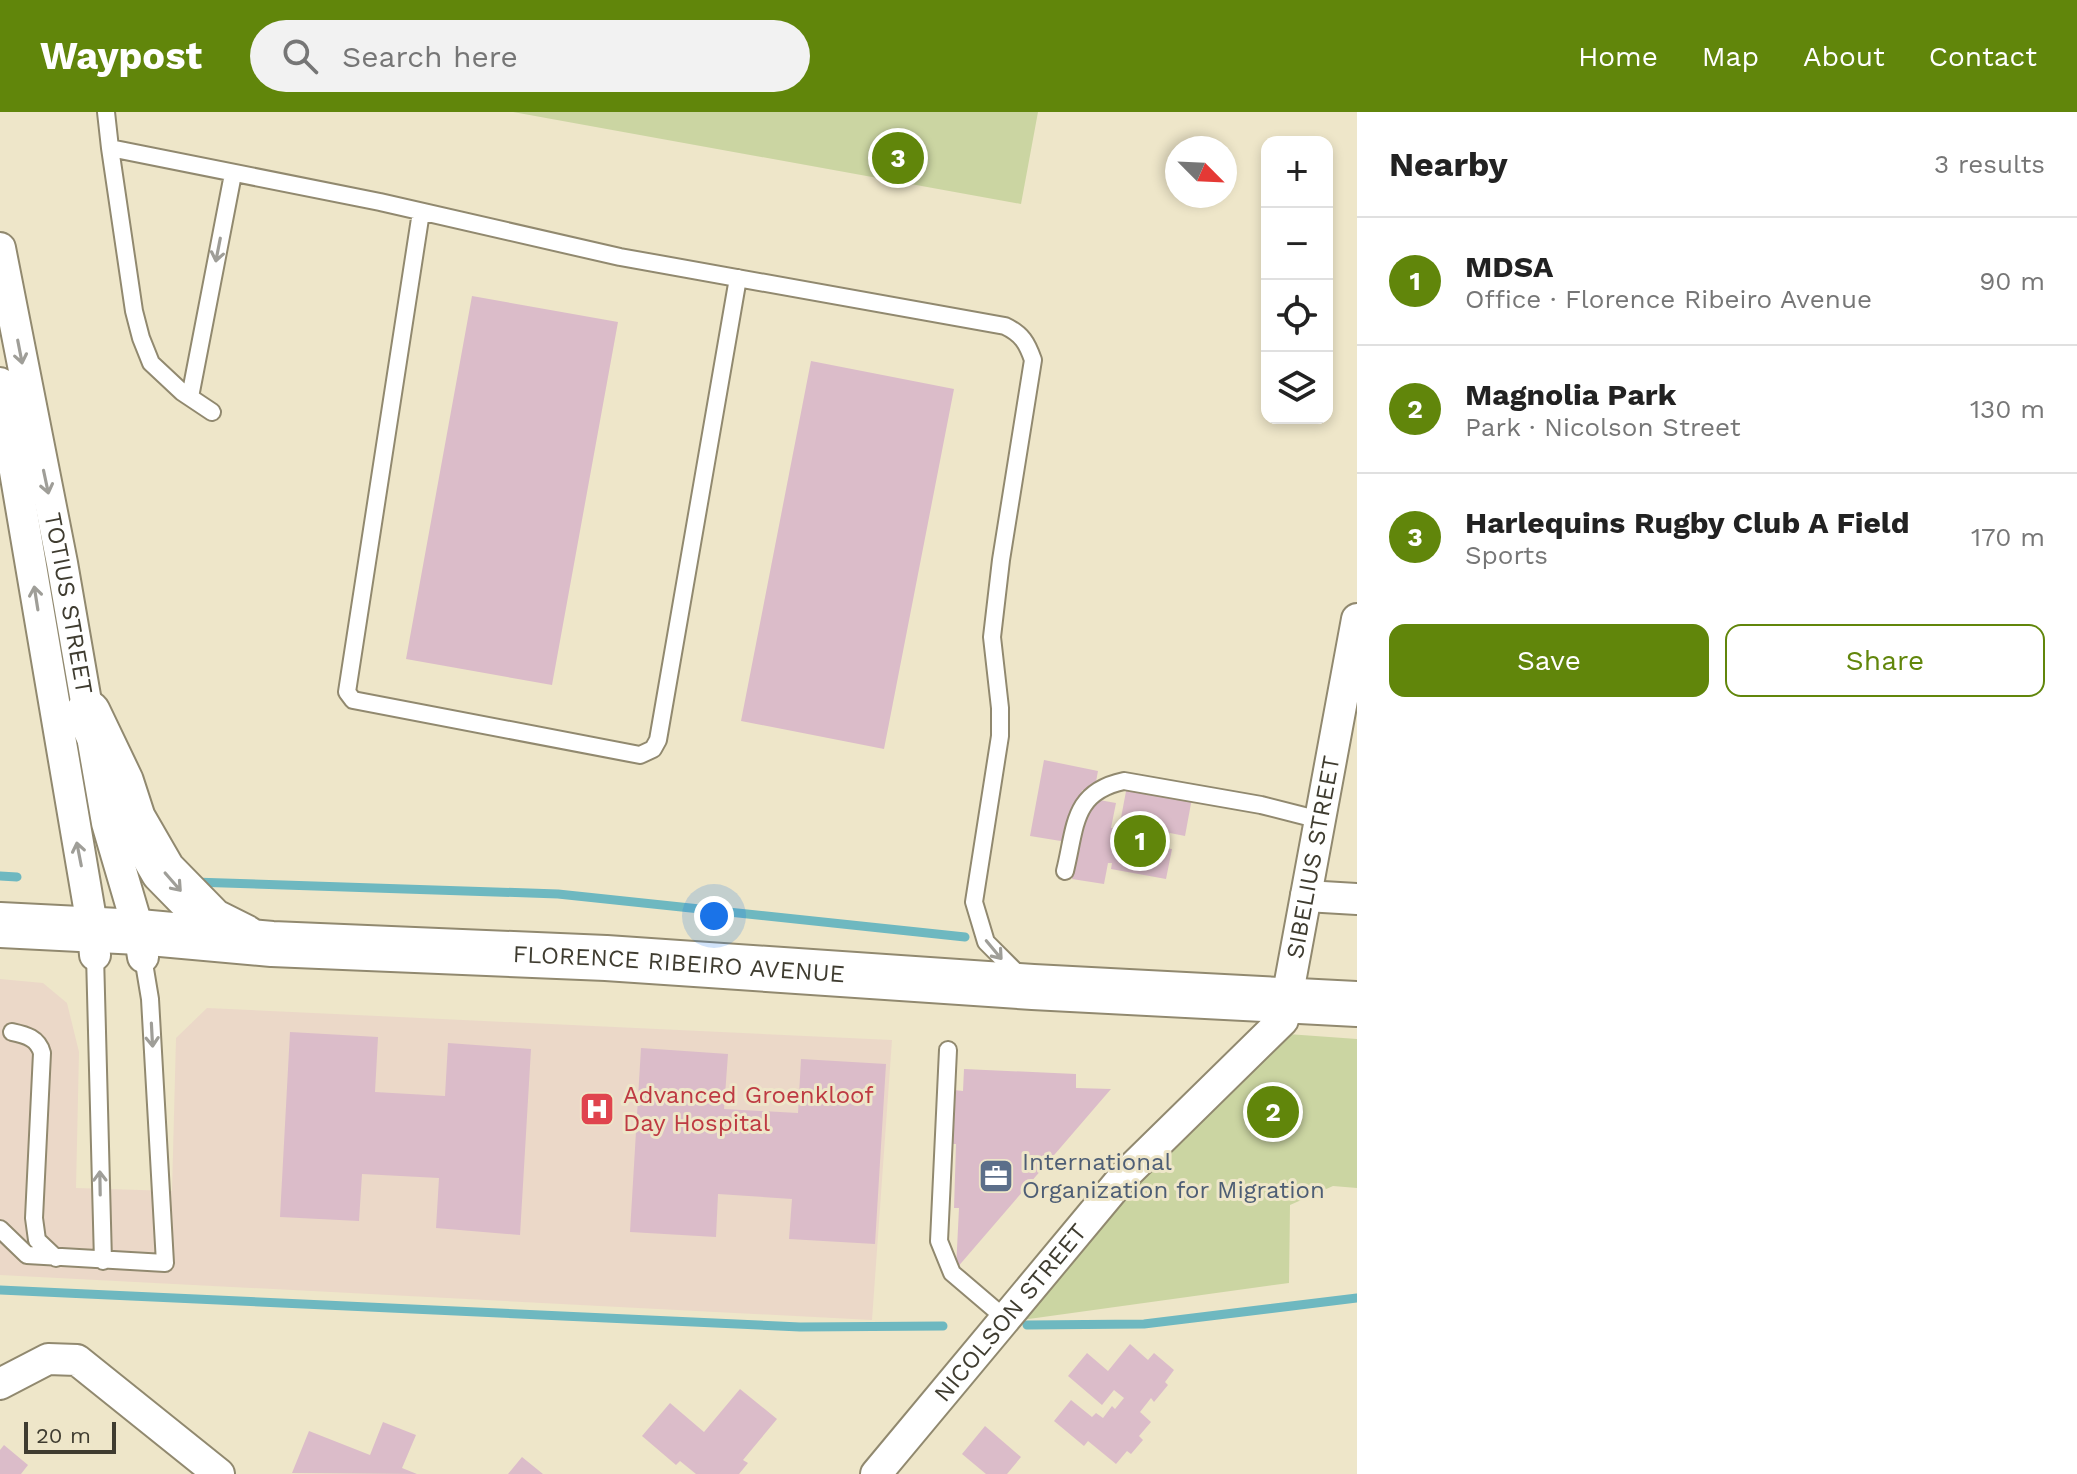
<!DOCTYPE html>
<meta charset="utf-8">
<style>
:root{--surface:#fff;--page:#f2f2f2;--text:#222;--muted:#767676;--line:#e0e0e0;--accent:#61860b}
body{margin:0;font-family:"Work Sans",sans-serif;background:var(--page);color:var(--text)}
.controls{position:absolute;right:24px;top:24px;display:grid;overflow:hidden;border-radius:16px;box-shadow:0 4px 12px #0003}
.controls button{width:72px;height:72px;display:grid;place-items:center;padding:0;border:0;border-bottom:2px solid var(--line);background:var(--surface);color:var(--text);font:40px sans-serif}
.compass{position:absolute;left:1165px;top:24px;width:72px;height:72px;border-radius:50%;background:var(--surface);box-shadow:0 4px 12px #0003;rotate:114deg}
.scale{position:absolute;left:24px;bottom:20px;width:92px;box-sizing:border-box;padding-left:8px;border:4px solid #3f3c30;border-top:0;font-size:22px;line-height:28px;white-space:nowrap;color:#3f3c30;-webkit-text-stroke:6px #eee6c9;paint-order:stroke}
.you{position:absolute;left:714px;top:804px;width:28px;height:28px;margin:-20px;border:6px solid #fff;border-radius:50%;background:#1a73e8;box-shadow:0 0 0 12px #1a73e833}
.badge{display:grid;place-items:center;width:52px;height:52px;border-radius:50%;background:var(--accent);color:#fff;font-size:26px;font-weight:700}
.pin{position:absolute;translate:-50% -50%;border:4px solid #fff;box-shadow:0 2px 8px #0006}
.list{margin:0;padding:0;list-style:none}
h2{display:flex;justify-content:space-between;align-items:center;height:104px;margin:0;padding:0 32px;font-size:34px}
h2 small{font-size:26px;font-weight:400;color:var(--muted)}
.list li{display:grid;grid-template-columns:52px 1fr auto;gap:24px;align-items:center;box-sizing:border-box;height:128px;padding:0 32px;border-top:2px solid var(--line)}
.list b{display:block;font-size:30px;white-space:nowrap}
.list p{margin:0;font-size:26px;white-space:nowrap;color:var(--muted)}
.list em{font-size:26px;font-style:normal;color:var(--muted)}
.actions{display:flex;gap:16px;padding:24px 32px}
.actions a{flex:1;padding:18px 0;border:2px solid var(--accent);border-radius:16px;text-align:center;font-size:28px;color:var(--accent)}
.actions .main{background:var(--accent);color:#fff}
.icon{flex:none;width:44px;height:44px;fill:none;stroke:currentColor;stroke-width:2;stroke-linecap:round;stroke-linejoin:round}
.map{position:relative;flex:none;width:1357px;height:1362px;overflow:hidden}
header{display:flex;align-items:center;gap:48px;box-sizing:border-box;height:112px;padding:0 40px;background:var(--accent);color:#fff}
header strong{font-size:38px}
nav{display:flex;gap:44px;margin-inline-start:auto;font-size:28px}
.search{width:560px;height:72px;background:var(--page);display:flex;align-items:center;gap:20px;box-sizing:border-box;padding:0 28px;border-radius:44px;color:var(--muted);font-size:30px}
main{display:flex}
aside{flex:1;background:var(--surface)}
.map>svg:first-child{display:block}
.commercial{fill:#ebd8c8}
.green{fill:#cbd5a2}
.lines{fill:none;stroke-linecap:round;stroke-linejoin:round}
.stream{stroke:#6eb8c0;stroke-width:9}
.building{fill:#dbbcc9}
.service-casing{stroke:#91896f;stroke-width:20}
.minor-casing{stroke:#91896f;stroke-width:34}
.secondary-casing{stroke:#91896f;stroke-width:48}
.service{stroke:#fff;stroke-width:16}
.minor{stroke:#fff;stroke-width:30}
.secondary{stroke:#fff;stroke-width:44}
.oneway{stroke:#9f9e98}
.labels{text-anchor:middle;dominant-baseline:central;stroke-width:6;stroke-linejoin:round;paint-order:stroke}
.street-label{font-size:24px;fill:#3f3c30;stroke:#eee6c9}
.health-label{font-size:24px;fill:#be3a42;stroke:#eee6c9;text-anchor:start}
.service-label{font-size:24px;fill:#4e5e75;stroke:#eee6c9;text-anchor:start}
</style>
<header>
<strong>Waypost</strong>
<div class="search"><svg class="icon" aria-label="search" viewBox="0 0 24 24"><circle cx="10" cy="10" r="6"/><path d="M15 15l6 6"/></svg>Search here</div>
<nav><a>Home</a><a>Map</a><a>About</a><a>Contact</a></nav>
</header>
<main>
<div class="map">
<svg width="1357" height="1362" viewBox="0 0 1357 1362">
<rect width="100%" height="100%" fill="#eee6c9"/>
<path class="commercial" d="M 0,867 L 43,871 L 67,891 L 79,940 L 76,1076 L 172,1079 L 176,926 L 207,896 L 892,928 L 872,1208 L 0,1163 Z"/>
<path class="green" d="M 513,0 L 1038,0 L 1021,92 Z
M 1261,920 L 1357,927 L 1357,1076 L 1333,1074 L 1290,1093 L 1289,1171 L 999,1211 Z"/>
<g class="lines">
<path class="stream" d="M 0,764 L 17,765
M 193,770 L 558,782 L 965,825
M 0,1178 L 800,1215 L 943,1214
M 1027,1213 L 1144,1212 L 1357,1186"/>
</g>
<path class="building" d="M 472,184 L 618,210 L 552,573 L 406,547 Z
M 811,249 L 954,277 L 884,637 L 741,609 Z
M 1044,648 L 1098,659 L 1094,680 L 1082,678 L 1076,711 L 1067,730 L 1030,724 Z
M 1127,674 L 1192,686 L 1185,724 L 1165,720 L 1162,736 L 1172,737 L 1166,767 L 1111,757 L 1112,751 L 1108,751 L 1104,772 L 1072,767 L 1088,686 L 1116,691 L 1111,716 L 1114,716 L 1112,726 L 1117,727 Z
M 290,920 L 378,925 L 375,980 L 445,984 L 448,931 L 531,937 L 520,1123 L 436,1116 L 439,1066 L 362,1062 L 359,1109 L 280,1105 Z
M 641,936 L 728,942 L 724,997 L 798,1001 L 801,947 L 886,952 L 875,1132 L 789,1127 L 792,1087 L 718,1082 L 716,1125 L 630,1120 Z
M 964,957 L 1076,962 L 1076,976 L 1111,977 L 956,1157 L 959,1096 L 954,1096 L 956,1032 L 951,1032 L 954,978 L 963,979 Z
M 1130,1232 L 1148,1248 L 1154,1241 L 1174,1258 L 1165,1270 L 1168,1273 L 1154,1290 L 1151,1286 L 1140,1300 L 1151,1310 L 1139,1324 L 1143,1328 L 1131,1342 L 1127,1339 L 1116,1352 L 1088,1329 L 1084,1334 L 1054,1309 L 1071,1288 L 1092,1305 L 1096,1301 L 1103,1306 L 1112,1294 L 1115,1297 L 1124,1286 L 1114,1278 L 1102,1293 L 1068,1264 L 1087,1241 L 1108,1259 Z
M 740,1277 L 777,1307 L 743,1348 L 748,1351 L 739,1362 L 696,1362 L 680,1349 L 676,1353 L 642,1324 L 670,1291 L 704,1320 Z
M 383,1310 L 416,1323 L 402,1356 L 417,1362 L 292,1361 L 309,1319 L 370,1343 Z
M 985,1314 L 1021,1345 L 1007,1362 L 986,1362 L 962,1342 Z
M 4,1333 L 28,1353 L 21,1362 L 0,1362 L 0,1338 Z
M 522,1345 L 543,1362 L 508,1362 Z"/>
<g class="lines">
<g class="service-casing">
<path id="service" d="M 106,0 L 110,36 L 380,90 L 620,145 L 1005,214 C 1022,222 1027,231 1033,248 L 1001,448 L 992,525 L 1000,596 L 1000,624 L 974,790 L 986,830 L 1021,865
M 110,36 L 134,199 L 141,226 L 151,251 L 182,280 L 212,300
M 421,100 L 347,580 L 353,588 L 640,643 L 653,637 L 658,628 L 738,166
M 190,285 L 233,62
M 1065,759 C 1076,715 1072,680 1124,669 L 1261,693 L 1320,708
M 95,843 L 103,1149
M 12,920 C 26,923 38,926 42,941 L 34,1106 L 37,1128 L 56,1146
M 948,938 L 939,1129 L 952,1161 L 1006,1207
M 0,1117 L 27,1143 L 165,1151 L 150,887 L 143,845"/>
</g>
<g class="minor-casing">
<g id="minor">
<path id="s1" d="M 0,136 L 62,451 L 107,711 L 139,820 L 143,845"/>
<path d="M 0,271 L 93,819 L 95,843"/>
<path d="M 1306,784 L 1357,787"/>
<path d="M 0,1272 L 48,1247 L 77,1248 L 219,1362"/>
<path id="s2" d="M 876,1362 L 1125,1063 L 1283,908 L 1357,507"/>
</g>
</g>
<g class="secondary-casing">
<g id="secondary">
<path d="M 88,601 L 121,670 L 133,707 L 163,759 L 212,809 L 244,825"/>
<path id="s3" d="M 0,813 L 139,820 L 272,832 L 606,846 L 1033,875 L 1357,892"/>
</g>
</g>
<use href="#service" class="service"/>
<use href="#minor" class="minor"/>
<use href="#secondary" class="secondary"/>
</g>
<defs><path id="oneway-shaft" d="M-6 0H5M1.5-3L5.5 0L1.5 3" fill="none" stroke-width="1.6" stroke-linecap="round" stroke-linejoin="round" transform="scale(2)"/></defs>
<g class="oneway">
<use href="#oneway-shaft" transform="translate(218 138) rotate(101)"/>
<use href="#oneway-shaft" transform="translate(20 240) rotate(79)"/>
<use href="#oneway-shaft" transform="translate(46 370) rotate(78)"/>
<use href="#oneway-shaft" transform="translate(36 486) rotate(-99)"/>
<use href="#oneway-shaft" transform="translate(79 742) rotate(-101)"/>
<use href="#oneway-shaft" transform="translate(173 770) rotate(49)"/>
<use href="#oneway-shaft" transform="translate(994 838) rotate(50)"/>
<use href="#oneway-shaft" transform="translate(152 923) rotate(87)"/>
<use href="#oneway-shaft" transform="translate(100 1071) rotate(-91)"/>
</g>
<defs>
<g id="hospital-square" transform="scale(1.8)"><rect x="-9" y="-9" width="18" height="18" rx="4" fill="#e0444e" stroke="#eee6c9"/><path d="M-5-5h3v3.5h4V-5h3V5h-3V1.5h-4V5h-3Z" fill="#fff"/></g>
<g id="office-square" transform="scale(1.8)"><rect x="-9" y="-9" width="18" height="18" rx="4" fill="#5c6f8a" stroke="#eee6c9"/><path d="M-6-3h4V-5.5h4V-3h4V5H-6ZM-1-4.5V-3h2v-1.5ZM-6 0V1H6V0Z" fill="#fff"/></g>
</defs>
<g fill-rule="evenodd">
<use href="#hospital-square" x="597" y="997"/>
<use href="#office-square" x="996" y="1064"/>
</g>
<g class="labels">
<g class="street-label">
<text stroke="none"><textPath href="#s1" startOffset="362">TOTIUS STREET</textPath></text>
<text stroke="none"><textPath href="#s2" startOffset="776">SIBELIUS STREET</textPath></text>
<text stroke="none"><textPath href="#s3" startOffset="680">FLORENCE RIBEIRO AVENUE</textPath></text>
<text stroke="none"><textPath href="#s2" startOffset="210">NICOLSON STREET</textPath></text>
</g>
<g class="health-label">
<text x="623" y="983">Advanced Groenkloof<tspan x="623" dy="28">Day Hospital</tspan></text>
</g>
<g class="service-label">
<text x="1022" y="1050">International<tspan x="1022" dy="28">Organization for Migration</tspan></text>
</g>
</g>
</svg>
<div class="controls">
<button>+</button>
<button>−</button>
<button><svg class="icon" aria-label="locate" viewBox="0 0 24 24"><circle cx="12" cy="12" r="6"/><path d="M12 2v4M12 18v4M2 12h4M18 12h4"/></svg></button>
<button><svg class="icon" aria-label="layers" viewBox="0 0 24 24"><path d="M12 4l9 5-9 5-9-5zM3 14l9 5 9-5"/></svg></button>
</div>
<svg class="compass" viewBox="-18 -18 36 36"><path d="M0-13l5 13h-10z" fill="#e53935"/><path d="M0 13l5-13h-10z" fill="#767676"/></svg>
<div class="scale">20 m</div>
<div class="you"></div>
<div class="pin badge" style="left:1140px;top:729px">1</div>
<div class="pin badge" style="left:1273px;top:1000px">2</div>
<div class="pin badge" style="left:898px;top:46px">3</div>
</div>
<aside>
<h2>Nearby<small>3 results</small></h2>
<ul class="list">
<li><span class="badge">1</span><div><b>MDSA</b><p>Office · Florence Ribeiro Avenue</p></div><em>90 m</em></li>
<li><span class="badge">2</span><div><b>Magnolia Park</b><p>Park · Nicolson Street</p></div><em>130 m</em></li>
<li><span class="badge">3</span><div><b>Harlequins Rugby Club A Field</b><p>Sports</p></div><em>170 m</em></li>
</ul>
<div class="actions"><a class="main">Save</a><a>Share</a></div>
</aside>
</main>
